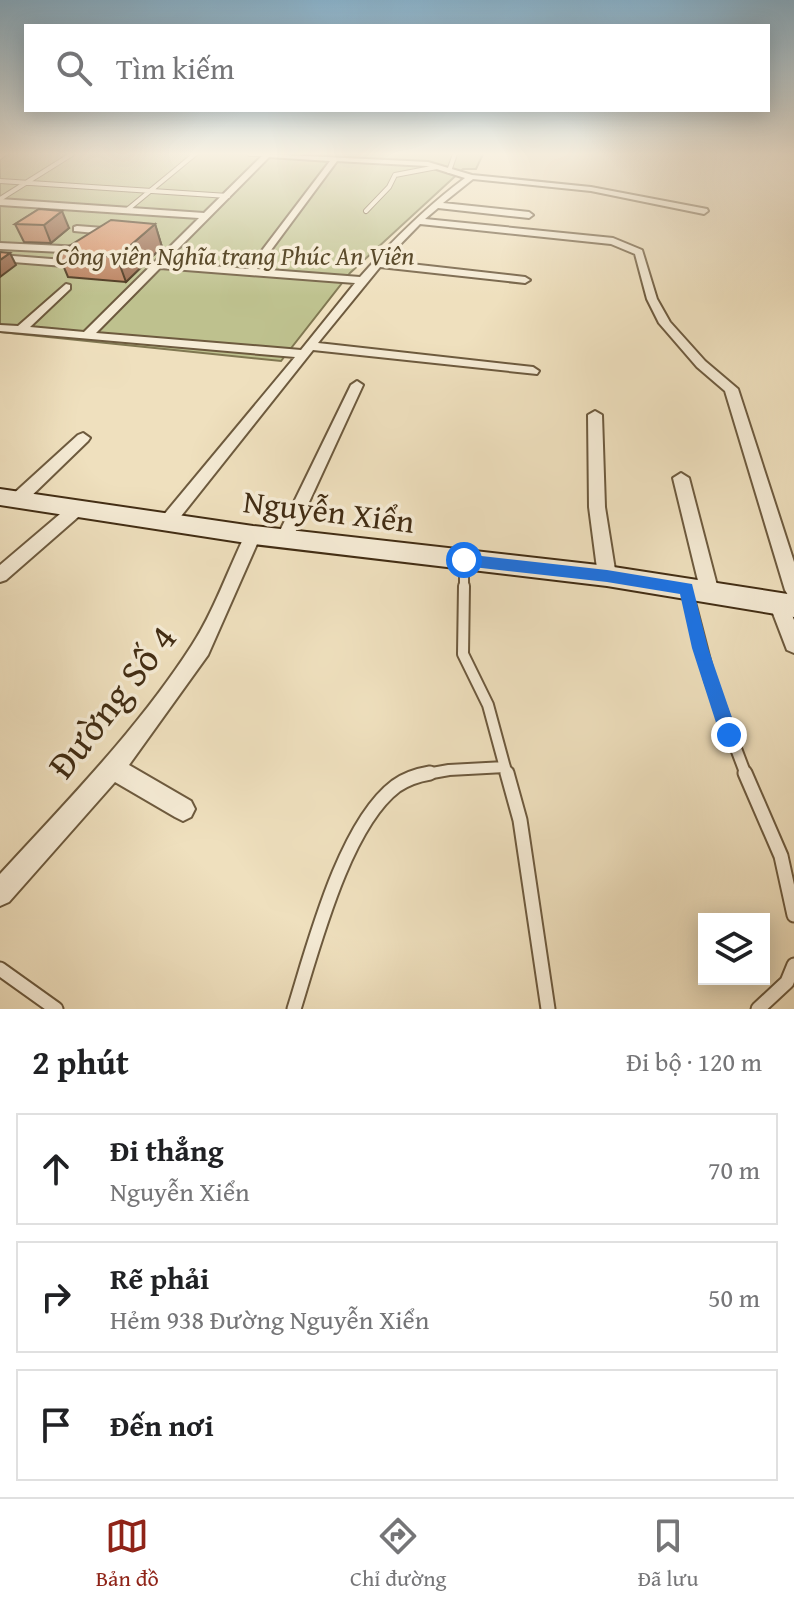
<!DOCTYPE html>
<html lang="vi">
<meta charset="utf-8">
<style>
:root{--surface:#fff;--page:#f2f2f2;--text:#202124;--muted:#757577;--line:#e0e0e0;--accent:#8f2418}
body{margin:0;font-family:"Gentium Book Plus",serif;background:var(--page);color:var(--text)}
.controls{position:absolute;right:24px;bottom:24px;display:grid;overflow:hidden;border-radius:0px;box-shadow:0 4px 20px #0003}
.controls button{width:72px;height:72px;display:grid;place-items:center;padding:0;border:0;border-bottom:2px solid var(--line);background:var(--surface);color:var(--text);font:40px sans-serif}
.stop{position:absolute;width:24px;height:24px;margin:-18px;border:6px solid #1a73e8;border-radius:50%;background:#fff}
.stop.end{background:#1a73e8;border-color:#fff;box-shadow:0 2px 8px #0008}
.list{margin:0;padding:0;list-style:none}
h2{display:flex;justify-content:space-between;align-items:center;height:104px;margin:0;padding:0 32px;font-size:34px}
h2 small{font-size:26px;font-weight:400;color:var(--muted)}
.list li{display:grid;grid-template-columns:52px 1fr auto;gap:24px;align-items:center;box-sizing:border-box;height:112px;margin:0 16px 16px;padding:0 16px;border:2px solid var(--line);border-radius:0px}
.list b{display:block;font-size:30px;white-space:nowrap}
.list p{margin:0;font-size:26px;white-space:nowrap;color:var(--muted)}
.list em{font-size:26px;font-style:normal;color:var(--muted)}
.icon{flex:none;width:44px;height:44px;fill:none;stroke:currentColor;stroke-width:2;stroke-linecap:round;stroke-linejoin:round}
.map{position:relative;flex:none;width:794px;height:1009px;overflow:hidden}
.search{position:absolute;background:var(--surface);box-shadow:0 4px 20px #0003;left:24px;right:24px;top:24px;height:88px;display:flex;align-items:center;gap:20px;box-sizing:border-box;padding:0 28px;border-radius:0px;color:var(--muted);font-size:30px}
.sheet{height:488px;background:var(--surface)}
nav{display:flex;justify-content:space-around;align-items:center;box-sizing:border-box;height:112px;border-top:2px solid var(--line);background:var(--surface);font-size:22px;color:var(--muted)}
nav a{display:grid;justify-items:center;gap:4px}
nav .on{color:var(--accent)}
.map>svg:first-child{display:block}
.green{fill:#bec18e;stroke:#807751;stroke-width:2}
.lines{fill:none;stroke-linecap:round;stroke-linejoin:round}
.service-far3-casing{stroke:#6d5a3e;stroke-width:6}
.service-far2-casing{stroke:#6d5a3e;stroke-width:12}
.service-far1-casing{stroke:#6d5a3e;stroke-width:14}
.service-casing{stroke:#6d5a3e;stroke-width:17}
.minor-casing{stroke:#6d5a3e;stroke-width:4}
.secondary-casing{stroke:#422d14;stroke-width:4}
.service-far3{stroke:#f5ebd5;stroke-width:4}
.service-far2{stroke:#f5ebd5;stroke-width:8}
.service-far1{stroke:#f5ebd5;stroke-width:10}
.service{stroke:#f5ebd5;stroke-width:13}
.minor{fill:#f5ebd5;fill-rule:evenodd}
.secondary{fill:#f5ebd5;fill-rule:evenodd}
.wall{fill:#b97e5b;stroke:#422d14;stroke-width:2}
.shaded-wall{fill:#96664a;stroke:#422d14;stroke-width:2}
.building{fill:#d7926a;stroke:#422d14;stroke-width:2}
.route{fill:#1a73e8}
.labels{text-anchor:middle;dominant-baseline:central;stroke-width:7;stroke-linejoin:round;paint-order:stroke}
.far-park-label{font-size:26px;font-style:italic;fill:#5b4b2c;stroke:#f5ebd5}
.street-label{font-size:32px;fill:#422d14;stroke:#f5ebd5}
.near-street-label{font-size:38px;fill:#422d14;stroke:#f5ebd5}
</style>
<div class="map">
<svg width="794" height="1009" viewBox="0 0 794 1009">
<rect width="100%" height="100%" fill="#efe0be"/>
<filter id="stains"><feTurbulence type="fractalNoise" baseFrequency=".0025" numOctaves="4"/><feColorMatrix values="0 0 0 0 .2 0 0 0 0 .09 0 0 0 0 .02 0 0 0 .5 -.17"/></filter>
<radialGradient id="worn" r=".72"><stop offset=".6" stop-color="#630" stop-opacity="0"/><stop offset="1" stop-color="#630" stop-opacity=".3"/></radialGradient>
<path class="green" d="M 0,154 L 483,154 L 476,169 L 463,169 L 350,273 L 281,361 L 0,332 Z"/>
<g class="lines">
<g class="service-far3-casing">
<path id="service-far3" d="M 250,154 L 267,154
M 0,157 L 4,154
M 449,171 L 455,154
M 0,181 L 228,196
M 0,199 L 72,154
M 127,210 L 195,154
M 366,211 L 389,187 L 395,175 L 437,167"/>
</g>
<g class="service-far2-casing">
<path id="service-far2" d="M 464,588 L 464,560"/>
</g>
<g class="service-far1-casing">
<path id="service-far1" d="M 464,586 L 463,654 L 488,705 L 507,775
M 687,591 L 710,680 L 746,775
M 421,775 L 449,770 L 505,767"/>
</g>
<g class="service-casing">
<path id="service" d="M 507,773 L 520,820 L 548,1009
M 745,773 L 781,856 L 794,915
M 0,969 L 56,1009
M 294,1009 C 313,948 344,825 396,786 C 406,779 418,775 430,773
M 758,1009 L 787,982 L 794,965"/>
</g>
<g class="minor-casing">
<path id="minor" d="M 264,154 L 428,162 L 472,175 L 591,187 L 707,209 L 708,211 L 704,214 L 591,191 L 473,179 L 443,203 L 529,212 L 533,215 L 529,218 L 438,208 L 425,219 L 613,238 L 642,250 L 657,299 L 670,322 L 705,361 L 738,389 L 794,562 L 794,598 L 788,595 L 785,590 L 725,391 L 697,367 L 659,323 L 647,299 L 635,254 L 611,244 L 420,224 L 384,261 L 525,277 L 530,280 L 525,283 L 380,267 L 318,343 L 533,367 L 539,371 L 537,374 L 313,350 L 174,525 L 162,525 L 160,521 L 162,517 L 295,357 L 0,331 L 0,325 L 18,326 L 66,284 L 70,285 L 70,289 L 30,327 L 84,332 L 199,218 L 0,205 L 0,199 L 204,213 ZM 269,157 L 330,161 L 248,269 L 165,262 ZM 337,161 L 427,166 L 465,178 C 426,207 391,242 360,277 L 257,269 ZM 160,268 L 355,283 L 301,350 L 96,333 Z
M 77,226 L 117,229 L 122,232 L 117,235 L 74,231 L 74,227 Z
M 0,243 L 83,247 L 88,250 L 83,253 L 0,249 Z
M 0,255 L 77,261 L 82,264 L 77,267 L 0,261 Z
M 357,381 L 363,385 L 292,539 L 290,544 L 278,544 L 276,539 L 351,385 Z
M 595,411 L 602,415 L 605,507 L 616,576 L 613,581 L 607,583 L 601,581 L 598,576 L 589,507 L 588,415 Z
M 83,433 L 90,438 L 88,441 L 23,504 L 11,504 L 9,500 L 11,496 L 78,435 Z
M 681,473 L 689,478 L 719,593 L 716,598 L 710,601 L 704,598 L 701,593 L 673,478 Z
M 79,501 L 87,507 L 85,511 L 6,580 L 0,582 L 0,565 L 73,503 Z
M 253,529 L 259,530 L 261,535 L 208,655 L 129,765 L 191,801 L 195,809 L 191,817 L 183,821 L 175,817 L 115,782 L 9,902 L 0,906 L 0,874 C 67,801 138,729 192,645 C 213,613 228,570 245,535 L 247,530 Z
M 778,595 L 785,597 L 794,620 L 794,653 L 787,650 L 769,603 L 771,597 Z"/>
</g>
<g class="secondary-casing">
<path id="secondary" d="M 0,489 L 253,526 L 607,566 L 794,595 L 794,617 L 607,586 L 253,544 L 0,505 Z"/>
</g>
<use href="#service-far3" class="service-far3"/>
<use href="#service-far2" class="service-far2"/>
<use href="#service-far1" class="service-far1"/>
<use href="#service" class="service"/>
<use href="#minor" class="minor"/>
<use href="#secondary" class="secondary"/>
</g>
<path class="wall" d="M 39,209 L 69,228 L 51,243 L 24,242 L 15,224 Z
M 155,224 L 162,247 L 126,282 L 68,277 L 58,253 Z"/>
<path class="shaded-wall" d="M 62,211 L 69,228 L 51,243 L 44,225 Z
M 155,224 L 162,247 L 126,282 L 117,257 Z
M 10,253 L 16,265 L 0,277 L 0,260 Z"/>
<path class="building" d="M 39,209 L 62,211 L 44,225 L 15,224 Z
M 111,220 L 155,224 L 117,257 L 58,253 Z
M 0,252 L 10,253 L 0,260 Z"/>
<linearGradient id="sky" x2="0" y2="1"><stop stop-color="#89b7d4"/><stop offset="0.52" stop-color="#f8f1e2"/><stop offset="1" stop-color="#f8f1e2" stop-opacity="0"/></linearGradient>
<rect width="794" height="296" fill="url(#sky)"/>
<path class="route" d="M 464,554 L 607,570 L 692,584 L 708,648 L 738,735 L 735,741 L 729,744 L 723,741 L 720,735 L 692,648 L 680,594 L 607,582 L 464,566 L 457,560 Z"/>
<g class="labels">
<g class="far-park-label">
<text x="235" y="255">Công viên Nghĩa trang Phúc An Viên</text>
</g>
<g class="street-label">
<text transform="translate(329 511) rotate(7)">Nguyễn Xiển</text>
</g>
<g class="near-street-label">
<text transform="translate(111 701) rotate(-52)">Đường Số 4</text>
</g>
</g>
<rect width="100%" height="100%" filter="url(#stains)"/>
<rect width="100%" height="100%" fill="url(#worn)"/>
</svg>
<div class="controls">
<button><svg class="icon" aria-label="layers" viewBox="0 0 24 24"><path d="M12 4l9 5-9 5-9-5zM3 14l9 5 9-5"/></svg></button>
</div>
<div class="stop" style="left:464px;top:560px"></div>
<div class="stop end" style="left:729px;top:735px"></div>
<div class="search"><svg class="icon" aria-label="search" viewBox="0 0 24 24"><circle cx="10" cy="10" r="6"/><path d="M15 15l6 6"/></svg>Tìm kiếm</div>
</div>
<section class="sheet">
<h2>2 phút<small>Đi bộ · 120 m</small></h2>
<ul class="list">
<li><svg class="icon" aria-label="ahead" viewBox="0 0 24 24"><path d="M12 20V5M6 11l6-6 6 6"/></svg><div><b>Đi thẳng</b><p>Nguyễn Xiển</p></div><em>70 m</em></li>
<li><svg class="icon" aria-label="right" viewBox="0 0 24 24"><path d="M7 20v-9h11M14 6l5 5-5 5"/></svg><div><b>Rẽ phải</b><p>Hẻm 938 Đường Nguyễn Xiển</p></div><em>50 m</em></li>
<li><svg class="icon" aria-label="arrive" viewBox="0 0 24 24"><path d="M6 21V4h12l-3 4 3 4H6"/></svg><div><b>Đến nơi</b></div></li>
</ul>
</section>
<nav>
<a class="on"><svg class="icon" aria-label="map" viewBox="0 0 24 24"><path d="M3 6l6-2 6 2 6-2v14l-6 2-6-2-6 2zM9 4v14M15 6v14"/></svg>Bản đồ</a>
<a><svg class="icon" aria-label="directions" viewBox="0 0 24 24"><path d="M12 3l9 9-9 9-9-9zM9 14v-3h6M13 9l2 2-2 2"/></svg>Chỉ đường</a>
<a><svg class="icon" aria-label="saved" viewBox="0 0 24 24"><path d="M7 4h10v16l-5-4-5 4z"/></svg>Đã lưu</a>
</nav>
